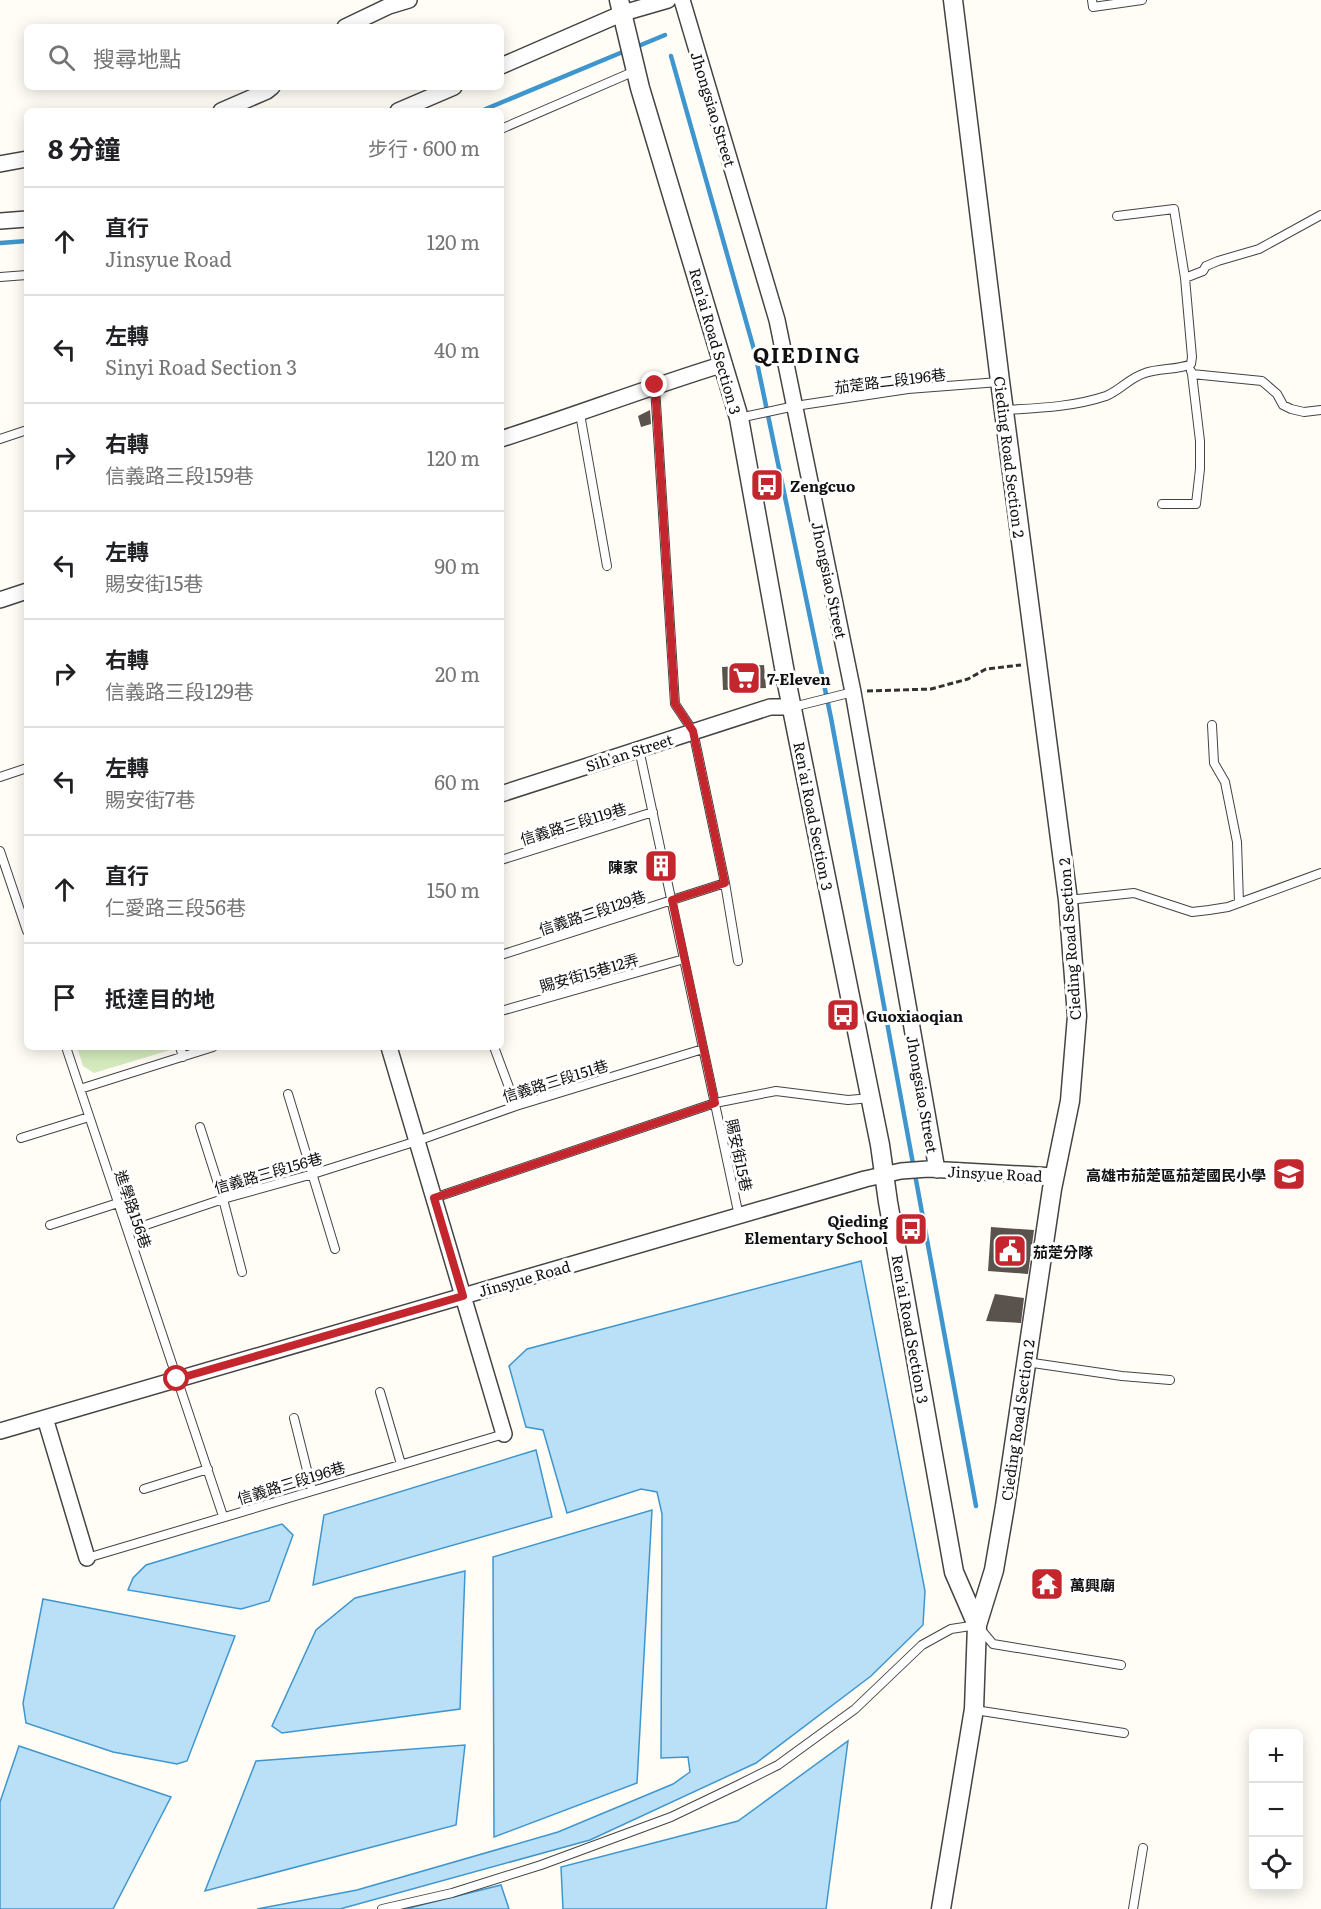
<!DOCTYPE html>
<html lang="zh-TW">
<meta charset="utf-8">
<style>
:root{--surface:#fff;--page:#f2f2f2;--text:#202124;--muted:#757577;--line:#e0e0e0}
body{margin:0;font-family:Literata,"Noto Sans TC",serif;background:var(--page);color:var(--text)}
.controls{position:absolute;right:18px;bottom:18px;display:grid;overflow:hidden;border-radius:9px;box-shadow:0 3px 15px #0003}
.controls button{width:54px;height:54px;display:grid;place-items:center;padding:0;border:0;border-bottom:2px solid var(--line);background:var(--surface);color:var(--text);font:30px sans-serif}
.stop{position:absolute;width:18px;height:18px;margin:-14px;border:4px solid #c4262e;border-radius:50%;background:#fff}
.stop.end{background:#c4262e;border-color:#fff;box-shadow:0 2px 6px #0008}
.list{margin:0;padding:0;list-style:none}
h2{display:flex;justify-content:space-between;align-items:center;height:78px;margin:0;padding:0 24px;font-size:26px}
h2 small{font-size:20px;font-weight:400;color:var(--muted)}
.list li{display:grid;grid-template-columns:39px 1fr auto;gap:18px;align-items:center;box-sizing:border-box;height:108px;padding:0 24px;border-top:2px solid var(--line)}
.list b{display:block;font-size:22px;white-space:nowrap}
.list p{margin:0;font-size:20px;white-space:nowrap;color:var(--muted)}
.list em{font-size:20px;font-style:normal;color:var(--muted)}
.icon{flex:none;width:33px;height:33px;fill:none;stroke:currentColor;stroke-width:2;stroke-linecap:round;stroke-linejoin:round}
.map{position:relative;flex:none;width:1321px;height:1909px;overflow:hidden}
.search{position:absolute;background:var(--surface);box-shadow:0 3px 15px #0003;left:24px;top:24px;width:480px;height:66px;display:flex;align-items:center;gap:15px;box-sizing:border-box;padding:0 21px;border-radius:9px;color:var(--muted);font-size:22px}
.panel{position:absolute;background:var(--surface);box-shadow:0 3px 15px #0003;left:24px;top:108px;width:480px;height:942px;border-radius:9px}
.map>svg:first-child{display:block}
.green{fill:#d5ebbd}
.water{fill:#b9e0f7;stroke:#3f96cf;stroke-width:1.5}
.lines{fill:none;stroke-linecap:round;stroke-linejoin:round}
.stream{stroke:#3f96cf;stroke-width:4.5}
.building{fill:#5a524d}
.service-casing{stroke:#444;stroke-width:10}
.minor-casing{stroke:#444;stroke-width:18}
.tertiary-casing{stroke:#444;stroke-width:21}
.path{stroke:#333;stroke-width:3;stroke-dasharray:6 3;stroke-linecap:butt}
.service{stroke:#fff;stroke-width:8}
.minor{stroke:#fff;stroke-width:15}
.tertiary{stroke:#fff;stroke-width:18}
.route{stroke:#c4262e;stroke-width:8}
.labels{text-anchor:middle;dominant-baseline:central;stroke-width:6;stroke-linejoin:round;paint-order:stroke}
.street-label{font-size:15px;fill:#111;stroke:#fff}
.poi-label{font-size:15px;font-weight:bold;fill:#111;stroke:#fff;text-anchor:start}
.district-label{font-size:21px;font-weight:bold;letter-spacing:1.5px;fill:#111;stroke:#fff}
</style>
<div class="map">
<svg width="1321" height="1909" viewBox="0 0 1321 1909">
<rect width="100%" height="100%" fill="#fffdf5"/>
<path class="green" d="M 77,1047 L 170,1047 L 170,1050 L 94,1073 L 83,1066 Z"/>
<path class="water" d="M 861,1261 L 925,1591 L 923,1625 L 871,1676 L 756,1763 L 590,1840 L 340,1909 L 257,1909 L 357,1890 L 558,1832 L 673,1784 L 690,1772 L 688,1757 L 661,1758 L 662,1514 L 657,1492 L 641,1489 L 567,1513 L 543,1430 L 526,1427 L 509,1366 L 527,1349 Z
M 536,1450 L 552,1517 L 313,1585 L 324,1515 Z
M 652,1510 L 637,1783 L 494,1837 L 493,1557 Z
M 282,1524 L 293,1535 L 269,1601 L 241,1609 L 128,1590 L 133,1578 L 146,1565 Z
M 465,1571 L 460,1709 L 282,1733 L 272,1726 L 316,1630 L 355,1598 Z
M 43,1599 L 235,1636 L 187,1761 L 177,1764 L 113,1752 L 26,1723 L 23,1703 Z
M 848,1741 L 826,1909 L 563,1909 L 561,1867 L 738,1821 Z
M 465,1745 L 456,1825 L 205,1891 L 256,1761 Z
M 19,1746 L 171,1797 L 113,1909 L 0,1909 L 0,1802 Z
M 501,1885 L 509,1909 L 405,1909 Z"/>
<g class="lines">
<path class="stream" d="M 636,47 L 665,35
M 671,56 L 755,353 L 831,718 L 976,1506
M 481,111 L 625,51
M 0,243 L 27,241"/>
</g>
<path class="building" d="M 650,410 L 651,424 L 641,427 L 638,416 Z
M 764,665 L 766,688 L 723,690 L 722,667 Z
M 991,1227 L 1034,1230 L 1028,1274 L 988,1271 Z
M 995,1294 L 1024,1298 L 1021,1323 L 986,1321 Z"/>
<g class="lines">
<g class="service-casing">
<path id="service" d="M 1092,0 L 1093,7 L 1142,0
M 501,129 L 635,71
M 1117,216 L 1174,209 L 1185,278
M 0,277 L 27,275
M 1191,371 L 1192,374 L 1262,381 L 1277,394 L 1283,405 L 1291,409 L 1304,412 L 1321,410
M 655,387 L 675,704 L 693,731 L 725,883 L 738,961
M 1005,410 C 1039,408 1073,407 1106,396 C 1121,390 1129,378 1145,373 C 1159,368 1179,370 1191,364 L 1192,357 L 1185,278 L 1203,271 L 1206,266 L 1218,261 L 1259,249 L 1321,215
M 580,414 L 607,566
M 739,418 L 795,406 L 908,389 L 999,382
M 0,439 L 27,430
M 1162,504 L 1196,504 L 1200,469 L 1200,441 L 1192,374
M 793,707 L 853,692
M 1212,725 L 1214,763 L 1225,782 L 1237,842 L 1239,903
M 639,749 L 739,1216
M 0,777 L 27,768
M 0,851 L 27,931
M 501,860 L 653,812
M 1068,900 L 1134,893 L 1192,912 L 1209,910 L 1228,907 L 1321,873
M 501,955 L 725,883
M 501,1011 L 684,959
M 66,1047 L 223,1516
M 180,1047 L 183,1057
M 494,1047 L 516,1106
M 80,1089 L 213,1047
M 288,1094 L 335,1249
M 200,1127 L 223,1199 L 242,1272
M 21,1138 L 89,1117
M 434,1198 L 715,1103 L 776,1091 L 848,1100 L 871,1098
M 50,1225 L 118,1203
M 128,1231 L 223,1199 L 313,1174 L 417,1141 L 516,1106 L 703,1049
M 1026,1362 L 1122,1376 L 1170,1380
M 380,1392 L 401,1464
M 294,1418 L 312,1490
M 144,1489 L 208,1469
M 87,1558 L 504,1434
M 975,1710 L 1124,1733
M 382,1909 L 452,1893 L 541,1865 L 671,1817 L 740,1784 L 778,1765 L 855,1709 L 922,1645 L 951,1629 L 977,1625 L 993,1644 L 1121,1665
M 1133,1909 L 1143,1848"/>
</g>
<g class="minor-casing">
<path id="minor" d="M 682,0 L 777,320 L 853,692 L 937,1170
M 345,27 L 389,6 L 409,0
M 501,66 L 623,13 L 668,0
M 221,111 L 267,91 L 272,87
M 398,111 L 454,87
M 0,164 L 27,159
M 0,221 L 27,219
M 501,439 C 576,415 649,387 724,364
M 0,600 L 27,591
M 501,794 L 770,707 L 793,707
M 389,1047 L 504,1434
M 45,1418 L 87,1558
M 0,1431 L 865,1179 L 901,1171 L 928,1169 L 1055,1176"/>
</g>
<g class="tertiary-casing">
<path id="tertiary" d="M 619,0 L 640,88 L 739,418 L 787,684 L 880,1145 L 888,1202 L 954,1572 L 977,1625
M 941,1909 L 974,1709 L 977,1625 L 994,1570 L 1005,1506 L 1052,1189 L 1070,1101 L 1077,1016 L 1068,900 L 1000,381 L 953,0"/>
</g>
<path class="path" d="M 867,691 L 931,689 L 968,679 L 986,669 L 1021,665"/>
<use href="#service" class="service"/>
<use href="#minor" class="minor"/>
<use href="#tertiary" class="tertiary"/>
</g>
<g class="lines">
<path class="route" d="M 177,1379 L 463,1296 L 434,1198 L 715,1103 L 672,900 L 725,883 L 693,731 L 675,704 L 655,385"/>
</g>
<defs>
<g id="bus-square" transform="scale(1.725)"><rect x="-9" y="-9" width="18" height="18" rx="4" fill="#c4262e" stroke="#fff"/><path d="M-5-6H5V4H4V6H2V4H-2V6H-4V4H-5ZM-3.5-4V0h7V-4ZM-3.5 1.2v1.5H-2V1.2ZM2 1.2v1.5H3.5V1.2Z" fill="#fff"/></g>
<g id="supermarket-square" transform="scale(1.725)"><rect x="-9" y="-9" width="18" height="18" rx="4" fill="#c4262e" stroke="#fff"/><path d="M-6-5.5h2.5l.6 2H6L4.5 2H-2.5L-4.4-4H-6ZM-1.5 3.2a1.3 1.3 0 1 0 .1 0ZM3 3.2a1.3 1.3 0 1 0 .1 0Z" fill="#fff"/></g>
<g id="building-square" transform="scale(1.725)"><rect x="-9" y="-9" width="18" height="18" rx="4" fill="#c4262e" stroke="#fff"/><path d="M-4-6H4V6H1V3H-1V6H-4ZM-2.5-4.3h1.7v1.8h-1.7ZM.8-4.3h1.7v1.8H.8ZM-2.5-1h1.7V.8h-1.7ZM.8-1h1.7V.8H.8Z" fill="#fff"/></g>
<g id="school-square" transform="scale(1.725)"><rect x="-9" y="-9" width="18" height="18" rx="4" fill="#c4262e" stroke="#fff"/><path d="M0-5L7-2L0 1L-7-2ZM-4 1L0 2.5L4 1V4Q0 6-4 4Z" fill="#fff"/></g>
<g id="civic-square" transform="scale(1.725)"><rect x="-9" y="-9" width="18" height="18" rx="4" fill="#c4262e" stroke="#fff"/><path d="M-.6-6.5H3V-4.5H.6V-3L4-1V1h2V6H-6V1h2V-1L-.6-3ZM-1.2 2.5V6h2.4V2.5Z" fill="#fff"/></g>
<g id="temple-square" transform="scale(1.725)"><rect x="-9" y="-9" width="18" height="18" rx="4" fill="#c4262e" stroke="#fff"/><path d="M0-6L5-2H3V0L6.5 2.5H4V6H1.5V3h-3V6H-4V2.5H-6.5L-3 0V-2H-5Z" fill="#fff"/></g>
</defs>
<g fill-rule="evenodd">
<use href="#bus-square" x="767" y="485"/>
<use href="#supermarket-square" x="744" y="678"/>
<use href="#building-square" x="661" y="866"/>
<use href="#bus-square" x="843" y="1015"/>
<use href="#school-square" x="1289" y="1174"/>
<use href="#bus-square" x="911" y="1229"/>
<use href="#civic-square" x="1010" y="1251"/>
<use href="#temple-square" x="1047" y="1584"/>
</g>
<g class="labels">
<g class="street-label">
<text transform="translate(714 109) rotate(73)">Jhongsiao Street</text>
<text transform="translate(716 341) rotate(74)">Ren'ai Road Section 3</text>
<text transform="translate(890 380) rotate(-7)">茄萣路二段196巷</text>
<text transform="translate(1010 457) rotate(83)">Cieding Road Section 2</text>
<text transform="translate(830 580) rotate(78)">Jhongsiao Street</text>
<text transform="translate(629 752) rotate(-18)">Sih'an Street</text>
<text transform="translate(814 816) rotate(79)">Ren'ai Road Section 3</text>
<text transform="translate(573 823) rotate(-17)">信義路三段119巷</text>
<text transform="translate(592 912) rotate(-18)">信義路三段129巷</text>
<text transform="translate(1069 939) rotate(-94)">Cieding Road Section 2</text>
<text transform="translate(589 972) rotate(-16)">賜安街15巷12弄</text>
<text transform="translate(555 1080) rotate(-17)">信義路三段151巷</text>
<text transform="translate(923 1094) rotate(80)">Jhongsiao Street</text>
<text transform="translate(740 1155) rotate(78)">賜安街15巷</text>
<text transform="translate(268 1172) rotate(-16)">信義路三段156巷</text>
<text transform="translate(995 1173) rotate(3)">Jinsyue Road</text>
<text transform="translate(134 1209) rotate(71)">進學路156巷</text>
<text transform="translate(524 1278) rotate(-16)">Jinsyue Road</text>
<text transform="translate(911 1329) rotate(80)">Ren'ai Road Section 3</text>
<text transform="translate(1017 1420) rotate(-82)">Cieding Road Section 2</text>
<text transform="translate(291 1482) rotate(-17)">信義路三段196巷</text>
</g>
<g class="poi-label">
<text x="790" y="485">Zengcuo</text>
<text x="767" y="678">7-Eleven</text>
<text x="638" y="866" text-anchor="end">陳家</text>
<text x="866" y="1015">Guoxiaoqian</text>
<text x="1266" y="1174" text-anchor="end">高雄市茄萣區茄萣國民小學</text>
<text x="888" y="1220" text-anchor="end">Qieding<tspan x="888" dy="17">Elementary School</tspan></text>
<text x="1033" y="1251">茄萣分隊</text>
<text x="1070" y="1584">萬興廟</text>
</g>
<g class="district-label">
<text x="807" y="353">QIEDING</text>
</g>
</g>
</svg>
<div class="controls">
<button>+</button>
<button>−</button>
<button><svg class="icon" aria-label="locate" viewBox="0 0 24 24"><circle cx="12" cy="12" r="6"/><path d="M12 2v4M12 18v4M2 12h4M18 12h4"/></svg></button>
</div>
<div class="stop" style="left:177px;top:1379px"></div>
<div class="stop end" style="left:655px;top:385px"></div>
<div class="search"><svg class="icon" aria-label="search" viewBox="0 0 24 24"><circle cx="10" cy="10" r="6"/><path d="M15 15l6 6"/></svg>搜尋地點</div>
<section class="panel">
<h2>8 分鐘<small>步行 · 600 m</small></h2>
<ul class="list">
<li><svg class="icon" aria-label="ahead" viewBox="0 0 24 24"><path d="M12 20V5M6 11l6-6 6 6"/></svg><div><b>直行</b><p>Jinsyue Road</p></div><em>120 m</em></li>
<li><svg class="icon" aria-label="left" viewBox="0 0 24 24"><path d="M17 20v-9H6M10 6l-5 5 5 5"/></svg><div><b>左轉</b><p>Sinyi Road Section 3</p></div><em>40 m</em></li>
<li><svg class="icon" aria-label="right" viewBox="0 0 24 24"><path d="M7 20v-9h11M14 6l5 5-5 5"/></svg><div><b>右轉</b><p>信義路三段159巷</p></div><em>120 m</em></li>
<li><svg class="icon" aria-label="left" viewBox="0 0 24 24"><path d="M17 20v-9H6M10 6l-5 5 5 5"/></svg><div><b>左轉</b><p>賜安街15巷</p></div><em>90 m</em></li>
<li><svg class="icon" aria-label="right" viewBox="0 0 24 24"><path d="M7 20v-9h11M14 6l5 5-5 5"/></svg><div><b>右轉</b><p>信義路三段129巷</p></div><em>20 m</em></li>
<li><svg class="icon" aria-label="left" viewBox="0 0 24 24"><path d="M17 20v-9H6M10 6l-5 5 5 5"/></svg><div><b>左轉</b><p>賜安街7巷</p></div><em>60 m</em></li>
<li><svg class="icon" aria-label="ahead" viewBox="0 0 24 24"><path d="M12 20V5M6 11l6-6 6 6"/></svg><div><b>直行</b><p>仁愛路三段56巷</p></div><em>150 m</em></li>
<li><svg class="icon" aria-label="arrive" viewBox="0 0 24 24"><path d="M6 21V4h12l-3 4 3 4H6"/></svg><div><b>抵達目的地</b></div></li>
</ul>
</section>
</div>
